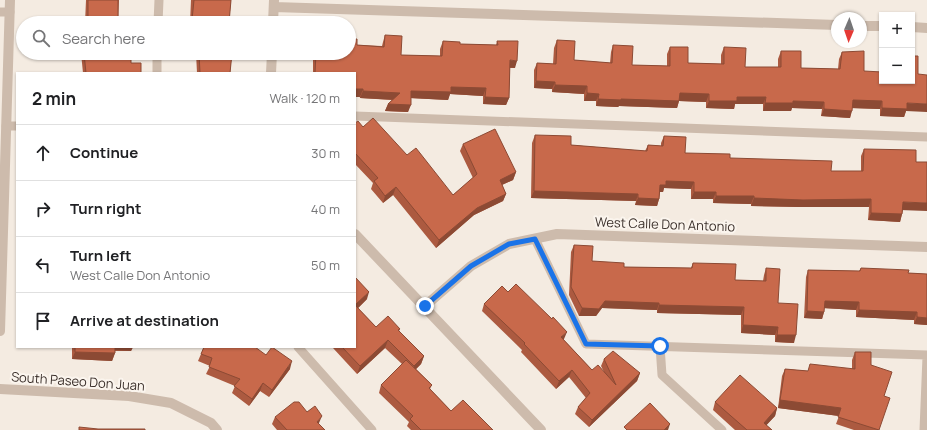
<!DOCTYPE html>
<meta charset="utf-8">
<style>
:root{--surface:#fff;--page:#f2f2f2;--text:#202124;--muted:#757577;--line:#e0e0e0}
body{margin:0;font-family:Manrope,sans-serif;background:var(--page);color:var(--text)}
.controls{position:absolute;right:12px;top:12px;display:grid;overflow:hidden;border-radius:0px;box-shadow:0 1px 3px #0004}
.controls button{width:36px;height:36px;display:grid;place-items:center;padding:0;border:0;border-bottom:1px solid var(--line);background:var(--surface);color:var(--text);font:20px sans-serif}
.compass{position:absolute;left:831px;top:12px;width:36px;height:36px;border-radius:50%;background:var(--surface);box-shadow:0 1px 3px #0004;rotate:182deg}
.stop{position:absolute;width:12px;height:12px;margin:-9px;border:3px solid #1a73e8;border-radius:50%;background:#fff}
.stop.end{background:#1a73e8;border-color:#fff;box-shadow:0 1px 4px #0008}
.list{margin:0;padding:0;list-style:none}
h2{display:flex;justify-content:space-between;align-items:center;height:52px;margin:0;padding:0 16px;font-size:17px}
h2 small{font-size:13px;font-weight:400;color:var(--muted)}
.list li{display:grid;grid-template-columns:26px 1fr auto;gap:12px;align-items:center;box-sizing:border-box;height:56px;padding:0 16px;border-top:1px solid var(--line)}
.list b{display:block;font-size:15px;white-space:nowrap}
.list p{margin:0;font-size:13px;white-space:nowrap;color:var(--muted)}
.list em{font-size:13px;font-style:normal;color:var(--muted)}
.icon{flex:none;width:22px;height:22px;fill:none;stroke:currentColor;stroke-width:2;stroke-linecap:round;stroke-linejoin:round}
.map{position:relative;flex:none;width:927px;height:430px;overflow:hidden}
.search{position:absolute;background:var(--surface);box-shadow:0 1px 3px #0004;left:16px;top:16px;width:340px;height:44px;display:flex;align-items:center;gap:10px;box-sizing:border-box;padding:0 14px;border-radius:22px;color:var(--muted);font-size:15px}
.panel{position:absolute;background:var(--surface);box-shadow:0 1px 3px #0004;left:16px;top:72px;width:340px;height:276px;border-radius:0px}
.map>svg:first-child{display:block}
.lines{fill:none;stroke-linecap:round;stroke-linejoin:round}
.service{stroke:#cdbbac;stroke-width:9}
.minor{stroke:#cdbbac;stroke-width:10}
.tertiary{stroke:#cdbbac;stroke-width:10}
.wall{fill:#ac5a40}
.shaded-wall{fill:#8c4a34}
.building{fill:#c8694b;stroke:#8c4a34}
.route{stroke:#1a73e8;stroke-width:5}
.labels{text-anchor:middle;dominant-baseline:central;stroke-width:4;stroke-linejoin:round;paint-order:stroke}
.street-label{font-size:13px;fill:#3b302b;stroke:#fbf5ee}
</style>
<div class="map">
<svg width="927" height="430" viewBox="0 0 927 430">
<rect width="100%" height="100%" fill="#f4ebe1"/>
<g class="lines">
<path class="service" d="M 0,12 L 10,12
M 158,23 L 159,0
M 157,73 L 157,53
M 355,116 L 927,137
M 6,126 L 17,126
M 535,239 L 586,344 L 927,355
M 660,346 L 662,375 L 722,430
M 298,347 L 372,430
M 924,430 L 927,357"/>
<path class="minor" d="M 274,7 L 837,25
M 273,23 L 274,0
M 861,26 L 882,26
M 912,27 L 927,28
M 271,73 L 272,53
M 355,234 L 541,430
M 425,306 L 471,266 L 509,244 L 557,234 L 927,247
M 0,389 L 129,396 L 171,403 L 211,423 L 217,430"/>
<path class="tertiary" d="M 0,331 L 10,0"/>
</g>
<path class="wall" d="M 86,0 L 119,0 L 118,23 L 85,23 Z
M 191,0 L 231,0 L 229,23 L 190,23 Z
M 385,35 L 401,55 L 440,56 L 440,49 L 443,41 L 460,44 L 496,45 L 497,41 L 515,68 L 510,68 L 509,98 L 506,105 L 483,104 L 483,96 L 450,94 L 448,100 L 411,98 L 408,112 L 385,111 L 388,104 L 392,100 L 360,98 L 355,73 L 313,73 L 313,59 L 315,53 L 349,53 L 357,45 L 382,46 L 383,42 Z
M 557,40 L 574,60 L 610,63 L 611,52 L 613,45 L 632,65 L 667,66 L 667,54 L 670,47 L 688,63 L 721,64 L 721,55 L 724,47 L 745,67 L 778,67 L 778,59 L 781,51 L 801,68 L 838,69 L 839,59 L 842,52 L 906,111 L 904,117 L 880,116 L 880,109 L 852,108 L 850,118 L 821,116 L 822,109 L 792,108 L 791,111 L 763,111 L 763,104 L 735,104 L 734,109 L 706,108 L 706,102 L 679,101 L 677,108 L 619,106 L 618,107 L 596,106 L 596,101 L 584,101 L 584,94 L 552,92 L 552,89 L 534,88 L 534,70 L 537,63 L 553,64 L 554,48 Z
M 81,53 L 131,53 L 131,63 L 141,73 L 83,73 Z
M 196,53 L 232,53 L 230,73 L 197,73 Z
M 355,123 L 363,127 L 407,155 L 453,195 L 473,178 L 460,151 L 463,144 L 516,172 L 513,180 L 502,185 L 506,194 L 503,201 L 474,215 L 436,248 L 393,195 L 383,203 L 371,189 L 373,183 L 355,164 Z
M 535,135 L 571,145 L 645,151 L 648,145 L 661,146 L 661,143 L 664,136 L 685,153 L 831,171 L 861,171 L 861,156 L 864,149 L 903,210 L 900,222 L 868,220 L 869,207 L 800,207 L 751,206 L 751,204 L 713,203 L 713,199 L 691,199 L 691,189 L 664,188 L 663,192 L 660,192 L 659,199 L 657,206 L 635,205 L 636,201 L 531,198 L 532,143 Z
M 574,245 L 592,261 L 624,267 L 691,268 L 693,263 L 735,280 L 763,281 L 764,275 L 766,268 L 778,303 L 794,343 L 775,342 L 775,335 L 741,333 L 741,315 L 657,313 L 657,310 L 602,308 L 596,316 L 579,316 L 569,295 L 571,252 Z
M 861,268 L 908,273 L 927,274 L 927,325 L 914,324 L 914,320 L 856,317 L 856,310 L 824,308 L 824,312 L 822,319 L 804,318 L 806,277 L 808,270 L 859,271 Z
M 355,277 L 367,299 L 358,308 L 376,327 L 400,329 L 399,331 L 424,356 L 421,364 L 416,369 L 432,385 L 430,389 L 451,411 L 493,430 L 411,430 L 407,426 L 409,422 L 379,393 L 381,385 L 402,364 L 385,348 L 357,374 L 333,348 L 334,347 L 355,347 Z
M 508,292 L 564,339 L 564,340 L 592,370 L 604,372 L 601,366 L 604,359 L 640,373 L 637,381 L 589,427 L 575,414 L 578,407 L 586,398 L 569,377 L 556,389 L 521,352 L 522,350 L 482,311 L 484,304 Z
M 72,347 L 133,347 L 131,351 L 115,351 L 115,353 L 112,361 L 72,359 Z
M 204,347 L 266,355 L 290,369 L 269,397 L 260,391 L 249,406 L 232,393 L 235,386 L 206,374 L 210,366 L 198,361 Z
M 855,352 L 871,365 L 884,396 L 879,430 L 854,430 L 836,424 L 839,416 L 778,408 L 782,376 L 785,369 L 808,371 L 852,369 L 852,360 Z
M 715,402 L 777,408 L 775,416 L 766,425 L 772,430 L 735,430 L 713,410 Z
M 275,417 L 319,424 L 325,430 L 277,430 L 272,424 Z"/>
<path class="shaded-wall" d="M 192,20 L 199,20 L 197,23 L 191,23 Z
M 510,60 L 517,61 L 515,68 L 507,67 Z
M 536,81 L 555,82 L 552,89 L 534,88 Z
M 555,85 L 587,86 L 584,94 L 552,92 Z
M 451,87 L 486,88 L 483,96 L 450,94 L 448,100 L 409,98 L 411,91 Z
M 355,89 L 363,89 L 360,97 L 355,97 Z
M 363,91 L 400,93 L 397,100 L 360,98 Z
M 587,93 L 599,94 L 596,101 L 584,101 Z
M 680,93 L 709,94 L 706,102 L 679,101 L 677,108 L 619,106 L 618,107 L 596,106 L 598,99 Z
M 485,97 L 509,98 L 506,105 L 483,104 Z
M 737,97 L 766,97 L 763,104 L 735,104 L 734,109 L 706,108 L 709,101 Z
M 853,100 L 882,101 L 880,109 L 850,108 Z
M 793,101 L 824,102 L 822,109 L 792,108 L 791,111 L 763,111 L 765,103 Z
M 907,103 L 927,104 L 927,112 L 906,111 L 904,117 L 880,116 L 882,108 Z
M 388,104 L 411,105 L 408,112 L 385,111 Z
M 824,109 L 852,111 L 850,118 L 821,116 Z
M 516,172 L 513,180 L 497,187 L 500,180 Z
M 666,181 L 694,182 L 691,189 L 664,188 L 663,192 L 657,192 L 660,185 Z
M 396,187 L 393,195 L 383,203 L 385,196 Z
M 534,191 L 638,194 L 636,201 L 531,198 Z
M 694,192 L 716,192 L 713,199 L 691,199 Z
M 506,194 L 503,201 L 474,215 L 436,248 L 439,240 L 477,208 Z
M 716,196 L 754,196 L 751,204 L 713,203 Z
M 638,198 L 659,199 L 657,206 L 635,205 Z
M 754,198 L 871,199 L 869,207 L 800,207 L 751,206 Z
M 903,202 L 927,203 L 927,211 L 900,210 Z
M 871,213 L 902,214 L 900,222 L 868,220 Z
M 369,292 L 367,299 L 355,311 L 355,305 Z
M 605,301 L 659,303 L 657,310 L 602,308 L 596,316 L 579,316 L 582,308 Z
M 825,301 L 859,302 L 856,310 L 822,308 Z
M 659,305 L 744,307 L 741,315 L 657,313 Z
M 859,310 L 917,312 L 914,320 L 856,317 Z
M 807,311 L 824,312 L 822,319 L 804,318 Z
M 917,317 L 927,318 L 927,325 L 914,324 Z
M 743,325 L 778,327 L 775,335 L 741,333 Z
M 567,332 L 564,339 L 558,344 L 561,337 Z
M 777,335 L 796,335 L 794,343 L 775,342 Z
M 388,340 L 385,348 L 357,374 L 360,366 Z
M 113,347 L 133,347 L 131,351 L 112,350 Z
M 75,352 L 115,353 L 112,361 L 72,359 Z
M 424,356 L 421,364 L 412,373 L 414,366 Z
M 292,361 L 290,369 L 269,397 L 272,390 Z
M 572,370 L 569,377 L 556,389 L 559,381 Z
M 640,373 L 637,381 L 589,427 L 592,420 Z
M 263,383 L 260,391 L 249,406 L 252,399 Z
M 780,400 L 841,408 L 839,416 L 778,408 Z
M 777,408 L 775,416 L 762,430 L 764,423 Z
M 322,416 L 319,423 L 315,429 L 317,422 Z
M 670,424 L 668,430 L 664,430 Z"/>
<path class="building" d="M 88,0 L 118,0 L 118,23 L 88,23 Z
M 194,0 L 231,0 L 229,23 L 199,23 L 199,20 L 192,20 Z
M 385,35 L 402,36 L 401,55 L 442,56 L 443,41 L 460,42 L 460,44 L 498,45 L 497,41 L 518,41 L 517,61 L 510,60 L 509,98 L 485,97 L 486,88 L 451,87 L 451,92 L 411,91 L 411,105 L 388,104 L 400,93 L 363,91 L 363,89 L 355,89 L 355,73 L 315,73 L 316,53 L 349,53 L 349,39 L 357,39 L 357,45 L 384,47 Z
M 557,40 L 575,41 L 574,60 L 612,63 L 613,45 L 633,46 L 632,65 L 670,66 L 670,47 L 688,47 L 688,63 L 724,64 L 724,47 L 746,48 L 745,67 L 781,67 L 781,51 L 801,51 L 801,68 L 840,69 L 842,52 L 864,51 L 864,71 L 882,72 L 882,81 L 912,81 L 912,56 L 918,56 L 918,74 L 927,75 L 927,104 L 907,103 L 907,109 L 882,108 L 882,101 L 853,100 L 852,111 L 824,109 L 824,102 L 793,101 L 793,103 L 765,103 L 766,97 L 737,97 L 737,101 L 709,101 L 709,94 L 680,93 L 679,101 L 621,99 L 621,100 L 598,99 L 599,94 L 587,93 L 587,86 L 555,85 L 555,82 L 536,81 L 537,63 L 556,64 Z
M 84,53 L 131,53 L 131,63 L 141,63 L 141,73 L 86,73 Z
M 199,53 L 232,53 L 230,73 L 200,73 Z
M 373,118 L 407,155 L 416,148 L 453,195 L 477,174 L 463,144 L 495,129 L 516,172 L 500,180 L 506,194 L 477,208 L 439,240 L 396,187 L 385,196 L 374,181 L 378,178 L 355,153 L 355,123 L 358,121 L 363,127 Z
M 535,135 L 571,136 L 571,145 L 647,151 L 648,145 L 663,146 L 664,136 L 686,137 L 685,153 L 730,154 L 730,158 L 832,161 L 831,171 L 863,171 L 864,149 L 916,150 L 916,162 L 927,162 L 927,203 L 903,202 L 902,214 L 871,213 L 871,199 L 803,200 L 754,198 L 754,196 L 716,196 L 716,192 L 694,192 L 694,182 L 666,181 L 666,185 L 660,185 L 659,199 L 638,198 L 638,194 L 534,191 Z
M 574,245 L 593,246 L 592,261 L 624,263 L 624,267 L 692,268 L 693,263 L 736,264 L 735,280 L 766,281 L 766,268 L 780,269 L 778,303 L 798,304 L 796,335 L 777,335 L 778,327 L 743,325 L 744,307 L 659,305 L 659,303 L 605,301 L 599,309 L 582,308 L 571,287 Z
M 861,268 L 909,270 L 908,273 L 927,274 L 927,318 L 917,317 L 917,312 L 859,310 L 859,302 L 825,301 L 824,312 L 807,311 L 808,270 L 860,271 Z
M 355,277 L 369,292 L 355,305 L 376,327 L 388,316 L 400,329 L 398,330 L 424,356 L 414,366 L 388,340 L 360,366 L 342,347 L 355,347 Z
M 516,284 L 552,319 L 553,317 L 567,332 L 561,337 L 592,370 L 598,365 L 616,385 L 604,359 L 613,351 L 640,373 L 592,420 L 578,407 L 590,393 L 572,370 L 559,381 L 524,344 L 525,343 L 484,304 L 502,286 L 508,292 Z
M 75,347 L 115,347 L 115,353 L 75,352 Z
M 204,347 L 255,347 L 266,355 L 272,347 L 292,361 L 272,390 L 263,383 L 252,399 L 234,386 L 240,379 L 209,367 L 212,358 L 201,354 Z
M 855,352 L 871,352 L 871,365 L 892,372 L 884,396 L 890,398 L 879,430 L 838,417 L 841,408 L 780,400 L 785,369 L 808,371 L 810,364 L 855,369 Z
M 406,360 L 432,385 L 429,388 L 451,411 L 463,400 L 493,430 L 421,430 L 410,419 L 413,416 L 381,385 Z
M 740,375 L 777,408 L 764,423 L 772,430 L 747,430 L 715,402 Z
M 294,402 L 299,402 L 307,412 L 315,406 L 322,416 L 317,422 L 325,430 L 287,430 L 275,417 Z
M 650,403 L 670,424 L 664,430 L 665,430 L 627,430 L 624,427 Z
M 79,427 L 98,429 L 145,429 L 145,430 L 79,430 Z"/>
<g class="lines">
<path class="route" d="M 425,306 L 471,266 L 509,244 L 535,239 L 586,344 L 660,346"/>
</g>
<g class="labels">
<g class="street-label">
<text transform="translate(665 224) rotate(2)">West Calle Don Antonio</text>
<text transform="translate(78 381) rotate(4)">South Paseo Don Juan</text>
</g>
</g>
</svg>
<div class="controls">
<button>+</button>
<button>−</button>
</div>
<svg class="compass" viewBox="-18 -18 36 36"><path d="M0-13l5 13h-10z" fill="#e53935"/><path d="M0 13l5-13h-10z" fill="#757577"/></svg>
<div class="stop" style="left:660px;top:346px"></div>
<div class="stop end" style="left:425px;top:306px"></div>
<div class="search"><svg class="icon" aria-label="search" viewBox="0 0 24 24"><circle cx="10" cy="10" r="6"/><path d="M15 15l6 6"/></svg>Search here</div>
<section class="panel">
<h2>2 min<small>Walk · 120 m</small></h2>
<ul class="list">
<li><svg class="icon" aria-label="ahead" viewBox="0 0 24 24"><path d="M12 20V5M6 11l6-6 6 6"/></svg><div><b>Continue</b></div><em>30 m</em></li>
<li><svg class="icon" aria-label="right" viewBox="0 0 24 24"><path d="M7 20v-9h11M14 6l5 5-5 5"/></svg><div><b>Turn right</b></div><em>40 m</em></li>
<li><svg class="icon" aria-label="left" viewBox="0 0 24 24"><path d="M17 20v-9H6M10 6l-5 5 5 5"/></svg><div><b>Turn left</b><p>West Calle Don Antonio</p></div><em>50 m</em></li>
<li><svg class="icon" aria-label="arrive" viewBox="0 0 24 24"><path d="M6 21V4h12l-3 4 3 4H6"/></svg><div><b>Arrive at destination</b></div></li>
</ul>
</section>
</div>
